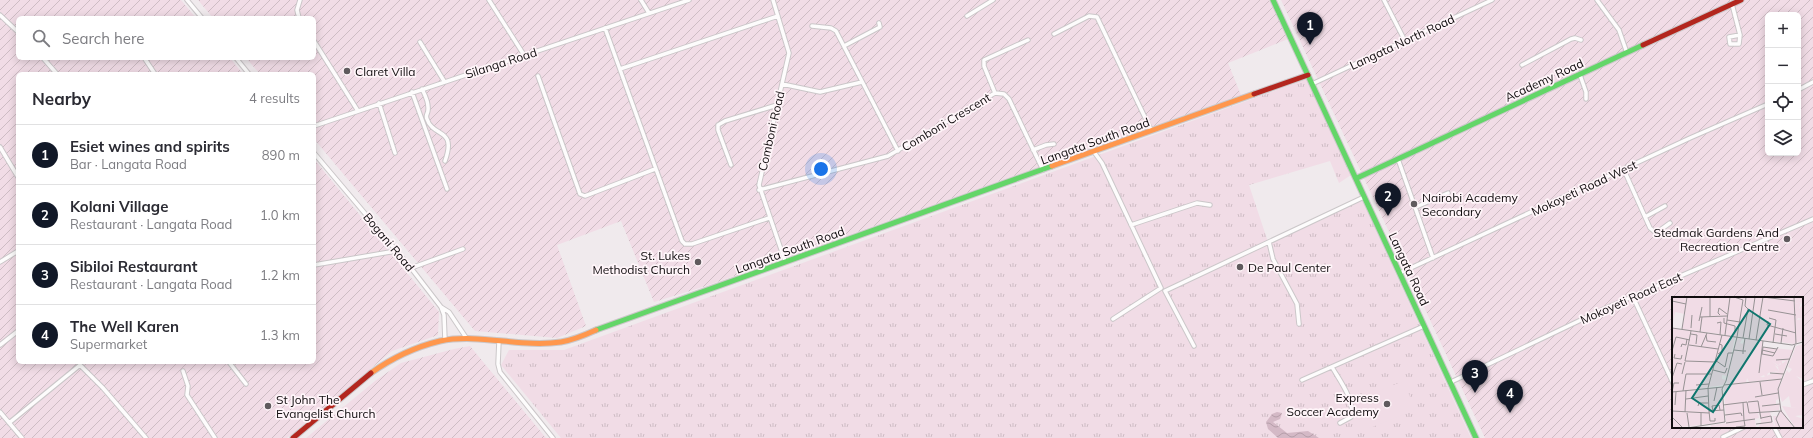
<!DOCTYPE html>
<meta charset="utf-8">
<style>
:root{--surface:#fff;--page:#f7f7f7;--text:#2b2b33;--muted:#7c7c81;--line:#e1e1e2;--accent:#111827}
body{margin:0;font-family:Mulish,sans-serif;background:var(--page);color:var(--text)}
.controls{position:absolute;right:12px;top:12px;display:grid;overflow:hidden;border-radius:6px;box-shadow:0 2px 10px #0003}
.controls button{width:36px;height:36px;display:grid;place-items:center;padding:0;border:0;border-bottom:1px solid var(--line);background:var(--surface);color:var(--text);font:20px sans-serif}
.you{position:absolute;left:821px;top:169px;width:14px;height:14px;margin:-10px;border:3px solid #fff;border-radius:50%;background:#1a73e8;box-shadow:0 0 0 6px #1a73e833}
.badge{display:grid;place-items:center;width:26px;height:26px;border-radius:50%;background:var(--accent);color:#fff;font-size:13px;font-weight:700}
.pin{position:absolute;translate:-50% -33px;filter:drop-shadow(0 1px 2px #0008)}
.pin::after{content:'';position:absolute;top:21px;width:14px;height:12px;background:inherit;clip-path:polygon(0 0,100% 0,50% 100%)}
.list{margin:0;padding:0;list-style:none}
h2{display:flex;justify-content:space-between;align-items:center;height:52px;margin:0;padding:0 16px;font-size:17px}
h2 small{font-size:13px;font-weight:400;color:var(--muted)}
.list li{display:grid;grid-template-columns:26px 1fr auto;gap:12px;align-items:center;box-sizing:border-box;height:60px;padding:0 16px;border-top:1px solid var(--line)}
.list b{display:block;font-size:15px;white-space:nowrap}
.list p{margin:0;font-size:13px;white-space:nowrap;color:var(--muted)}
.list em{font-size:13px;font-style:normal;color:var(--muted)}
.icon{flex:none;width:22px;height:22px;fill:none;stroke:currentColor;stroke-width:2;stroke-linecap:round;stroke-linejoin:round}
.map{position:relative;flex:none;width:1813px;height:438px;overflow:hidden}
.search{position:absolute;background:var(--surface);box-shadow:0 2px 10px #0003;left:16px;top:16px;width:300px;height:44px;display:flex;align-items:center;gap:10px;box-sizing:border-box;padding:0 14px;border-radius:6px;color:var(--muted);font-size:15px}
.panel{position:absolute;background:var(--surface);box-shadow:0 2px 10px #0003;left:16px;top:72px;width:300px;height:292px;border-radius:6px}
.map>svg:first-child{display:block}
.grass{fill:url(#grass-tufts)}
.garden{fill:url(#garden-furrows);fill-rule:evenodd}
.pitch{fill:#f1dce6}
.water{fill:url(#water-waves)}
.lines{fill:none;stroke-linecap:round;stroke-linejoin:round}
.street-casing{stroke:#cbc7c9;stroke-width:5.5}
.fast-casing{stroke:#cbc7c9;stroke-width:7}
.slow-casing{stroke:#cbc7c9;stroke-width:7}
.jam-casing{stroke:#cbc7c9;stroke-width:7}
.street{stroke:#fdfcfc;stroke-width:3.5}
.fast{stroke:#63d668;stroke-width:5}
.slow{stroke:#ff974d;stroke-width:5}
.jam{stroke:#b3261e;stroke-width:5}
.poi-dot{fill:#5f5a5d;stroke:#fff5f9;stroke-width:1.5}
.labels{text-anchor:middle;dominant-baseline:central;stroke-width:3.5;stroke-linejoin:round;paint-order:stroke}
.street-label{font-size:12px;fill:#110d0f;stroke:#fff5f9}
.poi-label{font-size:12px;fill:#110d0f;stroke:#fff5f9;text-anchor:start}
.inset-road{fill:none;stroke:#979294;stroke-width:1}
.view{fill:#0f766e;fill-opacity:0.15;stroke:#0f766e;stroke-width:2}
.inset-edge{fill:none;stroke:#110d0f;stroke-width:2}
</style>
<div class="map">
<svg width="1813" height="438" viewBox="0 0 1813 438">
<defs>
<pattern id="grass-tufts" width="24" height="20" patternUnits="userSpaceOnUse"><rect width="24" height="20" fill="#f1dce6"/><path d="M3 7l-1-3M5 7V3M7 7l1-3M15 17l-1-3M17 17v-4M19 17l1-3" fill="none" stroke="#cebcc4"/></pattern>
<pattern id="garden-furrows" width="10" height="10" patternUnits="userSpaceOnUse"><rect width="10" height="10" fill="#f1dce6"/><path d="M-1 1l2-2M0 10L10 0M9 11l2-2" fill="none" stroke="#cebcc4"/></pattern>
<pattern id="water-waves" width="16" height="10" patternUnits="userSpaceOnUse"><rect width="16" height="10" fill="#d4b9c6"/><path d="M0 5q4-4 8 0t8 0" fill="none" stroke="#b59ea9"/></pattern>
</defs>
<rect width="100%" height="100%" fill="#f0eaed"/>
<path class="grass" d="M 1307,79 L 1354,173 L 1339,183 L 1330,161 L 1249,185 L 1268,242 L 1361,198 L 1471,438 L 561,438 L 501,365 L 509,350 L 564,350 Z"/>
<path class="garden" d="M 0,0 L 181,0 L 196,18 L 18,18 L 18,58 L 230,58 L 243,74 L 18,74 L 18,362 L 314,362 L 314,159 L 439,312 L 438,335 L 392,351 L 287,438 L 0,438 Z
M 198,0 L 1269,0 L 1288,39 L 1228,63 L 1241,95 L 706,286 L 654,302 L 621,221 L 557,245 L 586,326 L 557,338 L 475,331 L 314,139 L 314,74 L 260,74 L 246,58 L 314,58 L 314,18 L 213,18 Z
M 1281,0 L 1813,0 L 1813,438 L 1485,438 ZM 1768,15 L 1798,15 L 1798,153 L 1768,153 ZM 1673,298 L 1802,298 L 1802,427 L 1673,427 Z
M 470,346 L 546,438 L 306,438 L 375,381 L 401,363 L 454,349 Z"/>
<path class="pitch" d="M 1404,381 L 1415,410 L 1370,428 L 1358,399 Z"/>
<path class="water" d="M 1277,412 L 1282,413 L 1280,419 L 1273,422 L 1287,433 L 1308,431 L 1319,438 L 1278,438 L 1268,429 L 1266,422 L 1272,414 Z"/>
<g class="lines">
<g class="street-casing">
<path id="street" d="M 187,0 L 202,18
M 489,0 L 524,55
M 641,0 L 649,13
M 773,0 L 789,53 L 759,185 L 785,261
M 1384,0 L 1405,41
M 1597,0 L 1619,30 L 1627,53
M 1732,4 L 1740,35 L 1739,44 L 1730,44 L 1729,37 L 1740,35
M 0,15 L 18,32
M 967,16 L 993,0
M 299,18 L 297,10 L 300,0
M 812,26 L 831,28 L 836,31 L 898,151
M 605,28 L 682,241 L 685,244 L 692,244 L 769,218
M 1054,34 L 1089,16 L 1097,17 L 1151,130
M 314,41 L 358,111
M 420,42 L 444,81
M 844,46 L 880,27 L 879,23
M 43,58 L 57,74
M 236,58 L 249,74
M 145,59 L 155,74
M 1522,65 L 1571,39 L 1575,38 L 1581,40
M 620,69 L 778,16
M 1580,75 L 1586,92 L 1586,99
M 538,76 L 580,194 L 585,196 L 655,169
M 782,84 L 820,92 L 862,82
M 1312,84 L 1492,0
M 422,89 C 425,95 429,102 428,110 C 428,114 425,115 427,119 C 433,138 457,127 445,161
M 1798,90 L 1813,82
M 412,92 L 447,189
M 995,93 L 984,66 L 984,60 L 1028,40
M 379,103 L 395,153
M 314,126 L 689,0
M 0,147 L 18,177
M 1033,150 L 1046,145 L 1054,144
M 1094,152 L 1102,163 L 1161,288 L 1113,319
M 314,153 L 411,268 L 441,307 L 444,315 L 445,340
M 1398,159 L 1433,258
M 731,165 L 718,130 L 718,125 L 725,121 L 777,105
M 1624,170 L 1650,228 L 1656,233 L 1670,223
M 759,190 L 888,156 L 995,93 L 1004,94 L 1009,99 L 1043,170
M 1416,207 L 1448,193
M 1645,217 L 1665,206
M 1131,225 L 1197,203 L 1210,205
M 1269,242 L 1273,259 L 1297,304 L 1299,324
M 0,262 L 18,251
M 314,265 L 396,251
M 411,268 L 463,249
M 1400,273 L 1690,138 L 1768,104
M 1633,297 L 1673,383
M 441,307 L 449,312 L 467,339
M 499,341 L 498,364 L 500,372 L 553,438
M 0,345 L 18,331
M 1194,346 L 1165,291 L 1364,197
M 229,362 L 246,384
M 1332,367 C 1340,381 1355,400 1351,417 L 1340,423
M 183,371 L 188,386 L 187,395 L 215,438
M 1302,380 L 1424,326
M 1451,382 L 1606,308 L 1813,219
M 1802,385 L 1813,381
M 0,412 L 22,438
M 9,423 L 80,365 L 103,388 L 146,438
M 1774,427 L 1780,438
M 1723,437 L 1744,427"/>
</g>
<g class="fast-casing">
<path id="fast" d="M 1273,0 L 1476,438
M 1357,178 L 1643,45
M 596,330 L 1052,166"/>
</g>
<g class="slow-casing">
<path id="slow" d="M 1052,166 L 1254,94
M 371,373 C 392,358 415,347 440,341 C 480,333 521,348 561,342 C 573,340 585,335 596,330"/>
</g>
<g class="jam-casing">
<path id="jam" d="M 1643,45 L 1741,0
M 1254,94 L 1308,75
M 293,438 L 371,373"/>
</g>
<use href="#street" class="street"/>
<use href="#fast" class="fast"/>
<use href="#slow" class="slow"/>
<use href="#jam" class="jam"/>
</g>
<g class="poi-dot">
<circle cx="347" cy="71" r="4"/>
<circle cx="1414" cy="204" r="4"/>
<circle cx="1787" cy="239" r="4"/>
<circle cx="698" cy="262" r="4"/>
<circle cx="1240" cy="267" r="4"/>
<circle cx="1387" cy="404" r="4"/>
<circle cx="268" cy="406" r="4"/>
</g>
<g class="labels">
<g class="street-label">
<text transform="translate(1402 42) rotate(-25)">Langata North Road</text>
<text transform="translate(501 63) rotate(-18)">Silanga Road</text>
<text transform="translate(1544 80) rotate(-25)">Academy Road</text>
<text transform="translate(946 122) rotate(-31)">Comboni Crescent</text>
<text transform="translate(771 131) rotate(-77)">Comboni Road</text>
<text transform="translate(1095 141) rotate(-20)">Langata South Road</text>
<text transform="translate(1584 188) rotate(-25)">Mokoyeti Road West</text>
<text transform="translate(389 242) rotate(50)">Bogani Road</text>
<text transform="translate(790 250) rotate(-20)">Langata South Road</text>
<text transform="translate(1409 269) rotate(65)">Langata Road</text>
<text transform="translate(1631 298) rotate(-24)">Mokoyeti Road East</text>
</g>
<g class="poi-label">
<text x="355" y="71">Claret Villa</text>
<text x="1422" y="197">Nairobi Academy<tspan x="1422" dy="14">Secondary</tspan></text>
<text x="1779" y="232" text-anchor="end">Stedmak Gardens And<tspan x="1779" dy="14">Recreation Centre</tspan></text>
<text x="690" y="255" text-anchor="end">St. Lukes<tspan x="690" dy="14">Methodist Church</tspan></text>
<text x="1248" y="267">De Paul Center</text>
<text x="1379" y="397" text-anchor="end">Express<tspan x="1379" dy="14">Soccer Academy</tspan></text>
<text x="276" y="399">St John The<tspan x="276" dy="14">Evangelist Church</tspan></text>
</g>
</g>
<g transform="translate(1672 297)">
<rect width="131" height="131" fill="#f0eaed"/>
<path d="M 65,40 L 71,41 L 68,46 L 71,47 L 73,41 L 91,44 L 90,50 L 121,53 L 118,63 L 115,63 L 114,68 L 111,68 L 114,64 L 110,64 L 110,68 L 108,66 L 107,69 L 100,64 L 107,74 L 96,76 L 94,81 L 92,78 L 88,80 L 96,81 L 95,83 L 77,85 L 75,81 L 74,86 L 54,88 ZM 98,115 L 102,128 L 100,131 L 86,131 L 89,125 L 87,116 Z" fill="#f1dce6"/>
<path d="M 123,0 L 131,0 L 131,22 L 126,21 L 125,23 L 125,15 L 130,8 L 129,5 L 124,7 ZM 131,47 L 131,82 L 124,79 L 131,85 L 131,118 L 123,119 L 131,122 L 131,131 L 123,131 L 110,109 L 124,111 L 119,110 L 117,99 L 110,105 L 106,93 L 115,73 L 117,76 L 120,72 L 116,70 L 124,49 ZM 116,63 L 109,82 L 95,83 L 95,81 L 89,81 L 107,74 L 106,70 L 99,66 L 100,64 L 106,69 Z" fill="#f1dce6"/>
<path d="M 0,0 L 123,0 L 124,7 L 129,5 L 125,20 L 125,23 L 131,22 L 131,43 L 122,47 L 10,32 L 13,17 L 3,15 L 0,30 ZM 0,31 L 63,40 L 55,79 L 50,78 L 50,82 L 54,83 L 51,88 L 1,95 L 49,90 L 53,125 L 0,131 ZM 109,82 L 106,91 L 107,102 L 104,103 L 104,107 L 108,107 L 107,113 L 86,116 L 87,121 L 83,122 L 84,131 L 39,131 L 39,128 L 54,126 L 52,89 ZM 109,112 L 122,131 L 100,131 L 103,128 L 101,119 L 106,119 Z" fill="#f1dce6"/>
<path class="inset-road" d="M 62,0 L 71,3 L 65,40M 91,0 L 123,4M 122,0 L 124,47M 0,4 L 14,7M 96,13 L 124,18M 48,18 L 46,16 L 47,11 L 55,17M 28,20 L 55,19M 38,20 L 38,0M 52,21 L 52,26 L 63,29 L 63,34M 97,21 L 104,23 L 101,46M 55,23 L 68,25M 27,24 L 30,10M 96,24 L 95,28 L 124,36M 45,26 L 49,25 L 48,38M 0,31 L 120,48 L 131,45M 19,31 L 20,18M 10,32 L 15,0M 19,34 L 13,64 L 43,65M 28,35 L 30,20M 19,37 L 25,38 L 24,47M 103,37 L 115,39M 34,38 L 35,44 L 44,45M 53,38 L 58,0M 71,41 L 76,12 L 73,9 L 74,0M 73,41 L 71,54 L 74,54M 77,42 L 83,0M 84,43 L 91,0M 109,46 L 111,31M 17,48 L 46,52M 9,50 L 10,47 L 14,48 L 15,42M 29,50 L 35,36M 105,52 L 101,59 L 90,57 L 91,50 L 105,52 L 106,50M 62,53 L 71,54 L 71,57M 90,53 L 103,56M 0,54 L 4,40 L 18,43M 3,57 L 2,61 L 9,62 L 10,58M 46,57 L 50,54 L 50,48 L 47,47M 43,63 L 53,70M 104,63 L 118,62M 53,70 L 56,56 L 61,56M 41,73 L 53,76 L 55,71M 87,76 L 91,44M 98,76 L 112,77M 10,77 L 13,65M 0,81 L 5,66 L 10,67M 88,85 L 90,98M 24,88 L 37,87M 52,88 L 110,82M 11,94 L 14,77 L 39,77M 0,95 L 51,90M 0,95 L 2,86 L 7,86M 83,100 L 106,96M 14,102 L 36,99M 42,104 L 45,90M 76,105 L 86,104 L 89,122M 71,106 L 72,123M 3,108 L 4,95M 51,108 L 75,105 L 77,116 L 110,114M 26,109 L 27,106 L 36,106M 90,109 L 108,107M 0,114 L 37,116M 37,114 L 36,91 L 50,38M 41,114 L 40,109 L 47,108 L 48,113M 108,114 L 104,122 L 108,131M 13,115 L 14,93M 15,116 L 17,130M 53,118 L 69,116 L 70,119M 0,120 L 11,131M 43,121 L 43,124 L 38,124 L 37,114 L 52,113M 54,126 L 83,122M 84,127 L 100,125 L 99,119 L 89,121M 29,129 L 29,116M 64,130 L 73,129 L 72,123M 15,131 L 53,125 L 50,92 L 54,84 L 65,40M 123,131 L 109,114 L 106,92 L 123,48"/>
<path class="view" d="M 77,13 L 98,27 L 41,115 L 20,101 Z"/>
<rect width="131" height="131" class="inset-edge"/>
</g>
</svg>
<div class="controls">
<button>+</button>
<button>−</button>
<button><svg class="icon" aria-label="locate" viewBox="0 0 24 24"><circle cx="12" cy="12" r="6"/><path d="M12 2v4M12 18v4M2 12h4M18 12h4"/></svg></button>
<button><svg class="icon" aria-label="layers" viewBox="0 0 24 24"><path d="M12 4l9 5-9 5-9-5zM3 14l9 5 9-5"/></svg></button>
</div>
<div class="you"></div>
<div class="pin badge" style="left:1310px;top:45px">1</div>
<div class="pin badge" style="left:1388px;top:216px">2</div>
<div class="pin badge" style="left:1475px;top:393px">3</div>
<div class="pin badge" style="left:1510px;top:413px">4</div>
<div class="search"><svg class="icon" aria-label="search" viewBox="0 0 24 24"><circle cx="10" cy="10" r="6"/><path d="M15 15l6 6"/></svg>Search here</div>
<section class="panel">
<h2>Nearby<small>4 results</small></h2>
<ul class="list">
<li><span class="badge">1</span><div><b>Esiet wines and spirits</b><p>Bar · Langata Road</p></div><em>890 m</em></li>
<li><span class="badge">2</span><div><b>Kolani Village</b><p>Restaurant · Langata Road</p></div><em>1.0 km</em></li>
<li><span class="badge">3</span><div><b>Sibiloi Restaurant</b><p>Restaurant · Langata Road</p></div><em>1.2 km</em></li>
<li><span class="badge">4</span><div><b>The Well Karen</b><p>Supermarket</p></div><em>1.3 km</em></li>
</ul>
</section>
</div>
